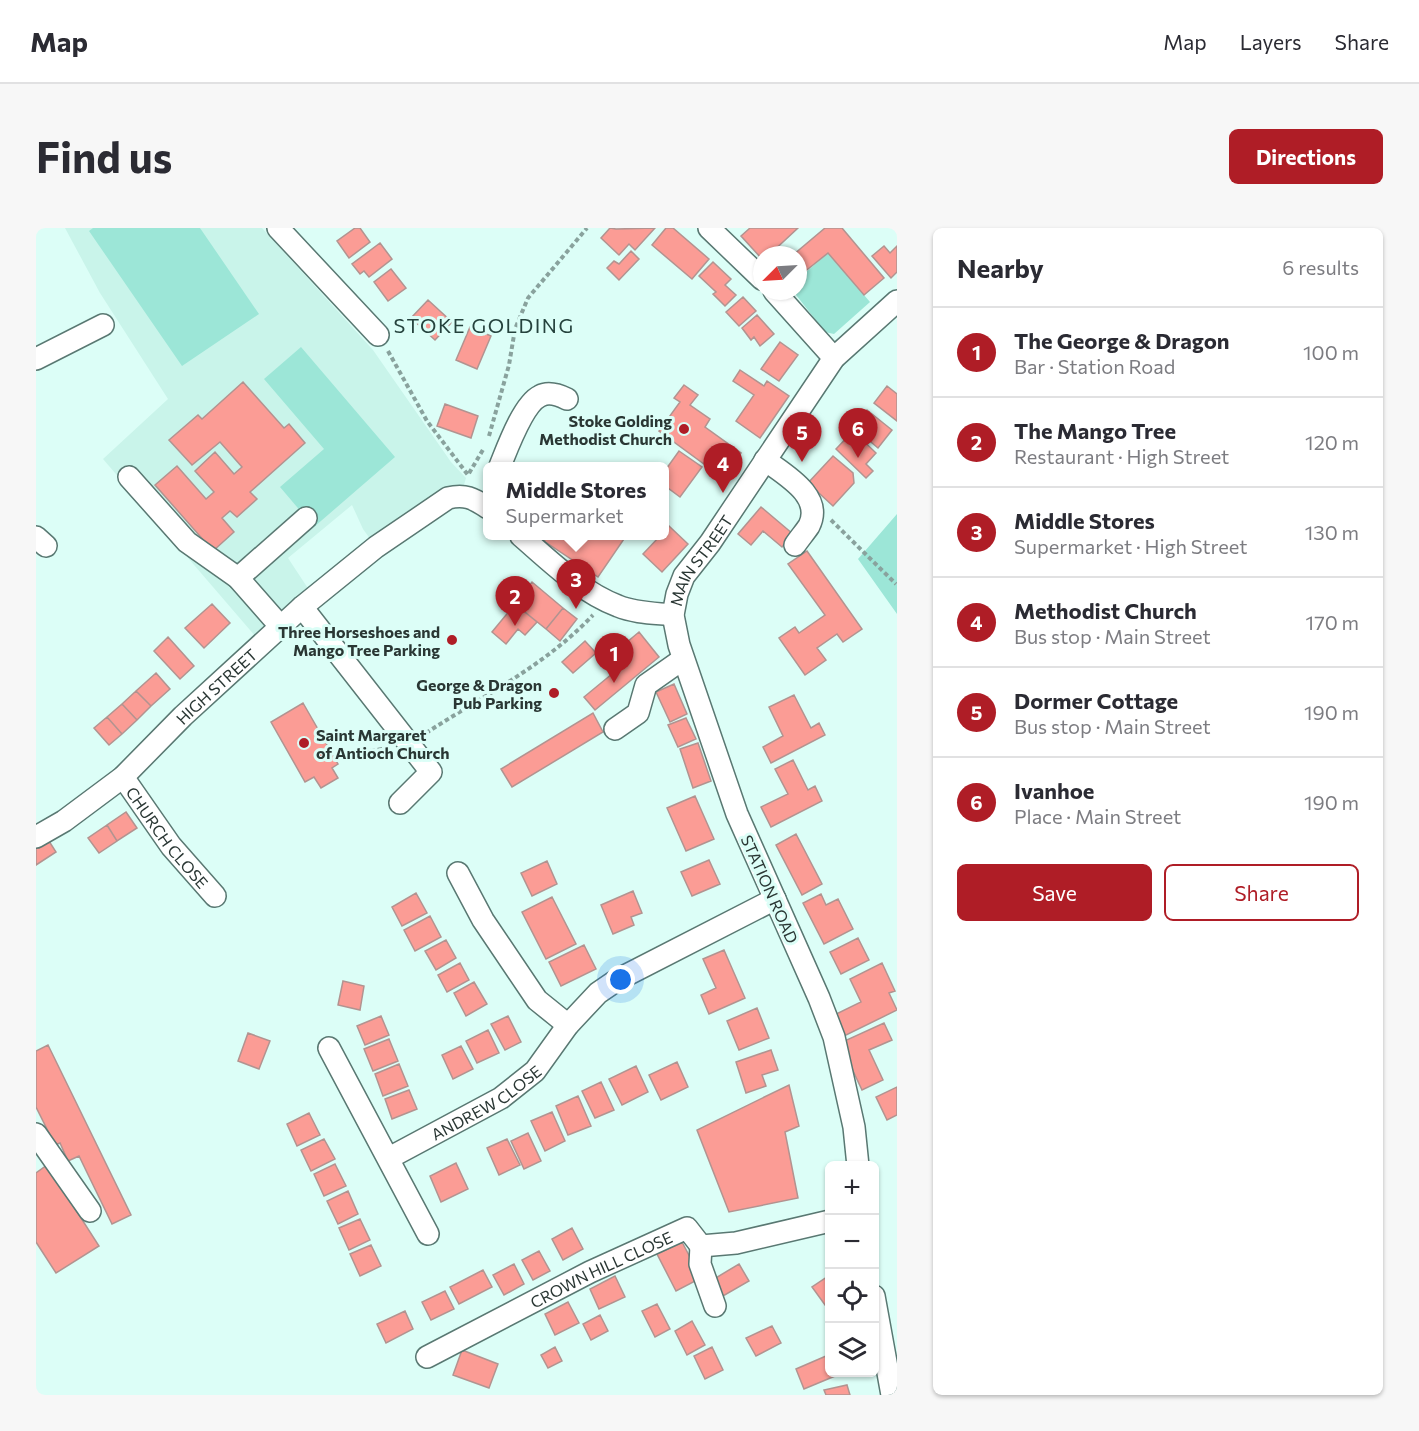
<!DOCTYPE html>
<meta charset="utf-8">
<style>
:root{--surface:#fff;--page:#f7f7f7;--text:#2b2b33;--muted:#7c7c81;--line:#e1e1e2;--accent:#af1d26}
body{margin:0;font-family:Commissioner,sans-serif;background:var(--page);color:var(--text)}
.controls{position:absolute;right:18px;bottom:18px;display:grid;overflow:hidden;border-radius:9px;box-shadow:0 2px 4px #0004}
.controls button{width:54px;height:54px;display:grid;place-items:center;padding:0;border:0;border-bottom:2px solid var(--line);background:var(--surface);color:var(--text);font:30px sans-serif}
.compass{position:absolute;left:717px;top:18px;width:54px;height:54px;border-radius:50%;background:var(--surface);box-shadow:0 2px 4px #0004;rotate:246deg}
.you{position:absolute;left:585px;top:752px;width:21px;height:21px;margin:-15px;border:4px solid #fff;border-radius:50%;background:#1a73e8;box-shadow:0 0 0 9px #1a73e833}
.badge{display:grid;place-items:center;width:39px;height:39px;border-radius:50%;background:var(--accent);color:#fff;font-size:20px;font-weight:700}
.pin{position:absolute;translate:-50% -50px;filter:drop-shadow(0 2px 3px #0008)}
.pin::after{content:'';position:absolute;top:32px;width:21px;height:18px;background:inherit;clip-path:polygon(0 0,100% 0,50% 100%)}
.popup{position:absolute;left:447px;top:234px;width:186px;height:78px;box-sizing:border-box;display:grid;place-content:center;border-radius:9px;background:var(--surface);filter:drop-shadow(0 2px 4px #0005);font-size:20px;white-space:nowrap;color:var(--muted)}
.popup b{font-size:22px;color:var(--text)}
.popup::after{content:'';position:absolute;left:50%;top:100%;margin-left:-12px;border:12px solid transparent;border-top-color:var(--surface)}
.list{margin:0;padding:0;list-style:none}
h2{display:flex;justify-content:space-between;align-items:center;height:78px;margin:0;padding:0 24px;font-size:26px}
h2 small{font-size:20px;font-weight:400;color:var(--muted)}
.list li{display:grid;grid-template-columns:39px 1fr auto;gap:18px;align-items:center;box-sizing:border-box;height:90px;padding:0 24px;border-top:2px solid var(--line)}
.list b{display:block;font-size:22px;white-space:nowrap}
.list p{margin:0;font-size:20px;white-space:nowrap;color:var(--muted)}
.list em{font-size:20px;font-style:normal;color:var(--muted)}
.actions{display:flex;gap:12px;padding:18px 24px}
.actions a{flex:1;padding:14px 0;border:2px solid var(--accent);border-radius:9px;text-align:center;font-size:21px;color:var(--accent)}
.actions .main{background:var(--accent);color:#fff}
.icon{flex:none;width:33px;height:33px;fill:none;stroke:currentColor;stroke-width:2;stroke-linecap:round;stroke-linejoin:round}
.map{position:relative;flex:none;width:861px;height:1167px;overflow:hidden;border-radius:9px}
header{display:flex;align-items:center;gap:36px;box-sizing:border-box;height:84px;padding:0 30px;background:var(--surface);border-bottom:2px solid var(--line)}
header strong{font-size:28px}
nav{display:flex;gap:33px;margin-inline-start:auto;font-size:21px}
.intro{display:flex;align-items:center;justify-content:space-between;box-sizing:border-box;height:144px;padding:0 36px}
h1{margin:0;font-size:42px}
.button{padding:15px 27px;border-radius:9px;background:var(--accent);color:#fff;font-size:21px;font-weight:700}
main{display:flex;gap:36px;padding:0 36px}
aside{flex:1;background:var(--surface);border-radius:9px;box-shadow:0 2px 4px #0004}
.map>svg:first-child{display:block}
.built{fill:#c9f4ea}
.green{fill:#9ce6d7}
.building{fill:#fb9c95;stroke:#b29390;stroke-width:1.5}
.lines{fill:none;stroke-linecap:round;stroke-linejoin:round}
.minor-casing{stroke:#597872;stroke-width:24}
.path{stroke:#89a29d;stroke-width:4;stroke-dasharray:4.5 3;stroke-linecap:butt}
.minor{stroke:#fff;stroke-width:21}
.poi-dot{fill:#af1d26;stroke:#dcfef7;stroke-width:2}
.labels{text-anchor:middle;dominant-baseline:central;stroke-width:6;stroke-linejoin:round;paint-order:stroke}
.poi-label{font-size:16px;font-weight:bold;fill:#2a3734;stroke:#dcfef7;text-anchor:end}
.street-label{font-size:16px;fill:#2a3734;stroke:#dcfef7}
.quarter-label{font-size:20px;letter-spacing:1.5px;fill:#25423d;stroke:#dcfef7}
</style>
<header>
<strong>Map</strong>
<nav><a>Map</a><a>Layers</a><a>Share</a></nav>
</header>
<div class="intro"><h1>Find us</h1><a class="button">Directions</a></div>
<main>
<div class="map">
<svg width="861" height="1167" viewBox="0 0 861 1167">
<rect width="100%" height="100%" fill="#dcfef7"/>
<path class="built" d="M 29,0 L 226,0 L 337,122 L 415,234 L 430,250 L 425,267 L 340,319 L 327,301 L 316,277 L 252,330 L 279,371 L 226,416 L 67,231 L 132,171 L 64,65 Z"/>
<path class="green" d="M 57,0 L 164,0 L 223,86 L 146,138 L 53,3 Z
M 792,25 L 834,74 L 798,106 L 789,104 L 757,63 L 762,63 L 762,51 Z
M 265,119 L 359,229 L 278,299 L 244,259 L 288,221 L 228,151 Z
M 861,286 L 861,386 L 822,331 Z"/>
<path class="building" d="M 319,0 L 324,0 L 334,14 L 313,30 L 301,13 Z
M 574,0 L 580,1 L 619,0 L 599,22 L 593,16 L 583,27 L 565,10 Z
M 630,0 L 637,0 L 673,31 L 656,51 L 616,17 Z
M 714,0 L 762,0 L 733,27 L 726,27 L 726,31 L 705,8 Z
M 789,0 L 806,0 L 848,50 L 828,67 L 792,25 L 762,49 L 762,27 L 757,27 Z
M 344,15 L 356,31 L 333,49 L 328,43 L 324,46 L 316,36 Z
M 848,18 L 854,25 L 861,18 L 861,44 L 855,50 L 836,28 Z
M 595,23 L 603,31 L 583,52 L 571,40 L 578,33 L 583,36 Z
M 677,34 L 695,51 L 689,57 L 700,67 L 689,78 L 677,66 L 680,64 L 663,48 Z
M 355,41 L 370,60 L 352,73 L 338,54 Z
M 707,69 L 720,83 L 703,98 L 690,84 Z
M 392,72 L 416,94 L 399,112 L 375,90 Z
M 721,87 L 738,106 L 724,118 L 718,109 L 715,112 L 706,100 Z
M 434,99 L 455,108 L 441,141 L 420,132 Z
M 744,114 L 762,127 L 743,153 L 725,141 Z
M 704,142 L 728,158 L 731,153 L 753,168 L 724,210 L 700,193 L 718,167 L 697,153 Z
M 207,154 L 248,200 L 253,196 L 269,215 L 214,264 L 221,271 L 201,289 L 194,283 L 186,290 L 198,304 L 177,323 L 119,257 L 141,238 L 170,271 L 178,264 L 159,243 L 179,224 L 198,246 L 206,239 L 184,214 L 156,237 L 133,212 L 162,187 L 166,191 Z
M 648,157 L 662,167 L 654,177 L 674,191 L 669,199 L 705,225 L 687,250 L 623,203 L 644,174 L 638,170 Z
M 851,158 L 861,166 L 861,193 L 838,175 Z
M 409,176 L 442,188 L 435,210 L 401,198 Z
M 831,182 L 856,202 L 842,220 L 817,199 Z
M 817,203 L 840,225 L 830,236 L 837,243 L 830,250 L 800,221 Z
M 643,223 L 666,239 L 644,269 L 628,257 L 628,244 Z
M 797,228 L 817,245 L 818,255 L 797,278 L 772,255 Z
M 725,279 L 757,306 L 746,319 L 727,303 L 715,317 L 702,306 Z
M 633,298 L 652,316 L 626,344 L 607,326 L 624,308 L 628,308 L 628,302 Z
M 512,308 L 545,308 L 551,312 L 554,308 L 590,308 L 562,349 L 508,313 Z
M 771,323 L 826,401 L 807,414 L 801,406 L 781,420 L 790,432 L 769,447 L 743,410 L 759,399 L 763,405 L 789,387 L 752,336 Z
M 496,354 L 527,380 L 510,401 L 479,376 Z
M 176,376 L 194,395 L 168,420 L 149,400 Z
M 479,376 L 501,394 L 489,407 L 482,401 L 470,416 L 456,404 Z
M 527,380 L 541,391 L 524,413 L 510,401 Z
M 603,404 L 623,429 L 559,482 L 548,469 L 582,441 L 572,430 Z
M 132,409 L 158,438 L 144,451 L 118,423 Z
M 549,413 L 560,425 L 537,445 L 526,434 Z
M 120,445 L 134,461 L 115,478 L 100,463 Z
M 638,456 L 651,486 L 634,494 L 620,464 Z
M 100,463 L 115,478 L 101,492 L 86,476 Z
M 758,467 L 775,500 L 783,495 L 789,507 L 735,535 L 727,519 L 747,508 L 733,479 Z
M 267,475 L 302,536 L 296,540 L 302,550 L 285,560 L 278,549 L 269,554 L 235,494 Z
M 86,476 L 101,492 L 86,506 L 71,489 Z
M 557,485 L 567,504 L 476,559 L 465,541 Z
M 71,489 L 86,506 L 73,517 L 58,500 Z
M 650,490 L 660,511 L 642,519 L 632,497 Z
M 662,515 L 675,553 L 657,560 L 644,521 Z
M 757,532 L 772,562 L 779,558 L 786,573 L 735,599 L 725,579 L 752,566 L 739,541 Z
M 659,568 L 678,611 L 650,623 L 631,580 Z
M 90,584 L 101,600 L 81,613 L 71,597 Z
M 71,597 L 81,613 L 63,625 L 52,610 Z
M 760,606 L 786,656 L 766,667 L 740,617 Z
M 11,610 L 20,624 L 0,637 L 0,617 Z
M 673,632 L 684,656 L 656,668 L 645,644 Z
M 511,633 L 521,656 L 496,668 L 485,645 Z
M 597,663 L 606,685 L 595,689 L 598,697 L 577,706 L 565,677 Z
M 380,665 L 391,685 L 366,698 L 356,679 Z
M 785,666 L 790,677 L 802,671 L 817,701 L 788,716 L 767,675 Z
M 516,669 L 540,716 L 510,731 L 486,684 Z
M 394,688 L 405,709 L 379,723 L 368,702 Z
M 822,710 L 833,732 L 805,746 L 794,724 Z
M 410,712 L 420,730 L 400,742 L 389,723 Z
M 548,717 L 560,741 L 525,758 L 513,734 Z
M 688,722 L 709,770 L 673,786 L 665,767 L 680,760 L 667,731 Z
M 424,735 L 433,752 L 411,764 L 402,747 Z
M 846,735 L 859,763 L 853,765 L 861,782 L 806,809 L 796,788 L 825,774 L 814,751 Z
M 307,753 L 328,758 L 324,782 L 302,777 Z
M 438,754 L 451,776 L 430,788 L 418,765 Z
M 721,780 L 733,810 L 703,822 L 691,793 Z
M 345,788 L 353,807 L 329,817 L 321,798 Z
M 472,788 L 485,814 L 469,822 L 455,796 Z
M 848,795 L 856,812 L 833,822 L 847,852 L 826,862 L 804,815 Z
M 452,802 L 463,825 L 441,835 L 430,813 Z
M 212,805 L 234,813 L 223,841 L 202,833 Z
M 353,811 L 362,833 L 337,843 L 328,821 Z
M 12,817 L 95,987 L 76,996 L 43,928 L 32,933 L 24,915 L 19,917 L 0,879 L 0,823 Z
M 425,818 L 437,841 L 417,851 L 406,827 Z
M 735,822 L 742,842 L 726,847 L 730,858 L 710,865 L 700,834 Z
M 641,834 L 652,859 L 625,872 L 613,847 Z
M 363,836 L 372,858 L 347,868 L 339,846 Z
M 600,838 L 612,864 L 586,877 L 573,851 Z
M 565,854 L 578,882 L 559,890 L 546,863 Z
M 753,857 L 763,898 L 749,904 L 762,970 L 693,984 L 661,902 Z
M 861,859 L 861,887 L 851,892 L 840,869 Z
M 373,862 L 381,881 L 356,891 L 349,871 Z
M 542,868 L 555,898 L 532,907 L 520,878 Z
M 516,884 L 529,913 L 509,923 L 495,893 Z
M 273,885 L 284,907 L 261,918 L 251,896 Z
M 492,905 L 505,933 L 488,941 L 475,913 Z
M 288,911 L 299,931 L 275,943 L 265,922 Z
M 471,911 L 484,937 L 463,947 L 451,920 Z
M 420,935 L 432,961 L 405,974 L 394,948 Z
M 299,936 L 310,958 L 288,968 L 278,946 Z
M 11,937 L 63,1018 L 20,1045 L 0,1014 L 0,945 Z
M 312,963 L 322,986 L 302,996 L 291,973 Z
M 324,991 L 334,1012 L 313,1022 L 303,1000 Z
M 536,1000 L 547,1021 L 527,1032 L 516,1011 Z
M 646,1014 L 665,1050 L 640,1063 L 621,1026 Z
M 335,1017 L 345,1038 L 324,1048 L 314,1026 Z
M 503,1023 L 514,1043 L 497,1052 L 486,1032 Z
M 478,1036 L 488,1056 L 468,1067 L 457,1047 Z
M 703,1036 L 713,1053 L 687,1068 L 678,1051 Z
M 447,1042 L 456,1059 L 423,1076 L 414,1059 Z
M 794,1047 L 794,1079 L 792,1081 L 776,1059 Z
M 579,1048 L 589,1069 L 563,1081 L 554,1061 Z
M 409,1063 L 418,1081 L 395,1092 L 386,1074 Z
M 532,1074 L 543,1095 L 519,1107 L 509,1086 Z
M 621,1076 L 634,1101 L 619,1109 L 606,1083 Z
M 369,1083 L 377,1101 L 350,1115 L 341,1096 Z
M 564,1087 L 572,1103 L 555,1112 L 547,1096 Z
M 656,1093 L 669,1117 L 651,1127 L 639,1103 Z
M 736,1098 L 745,1115 L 720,1128 L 710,1110 Z
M 519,1119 L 526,1133 L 512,1140 L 505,1127 Z
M 676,1119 L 687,1142 L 669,1151 L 658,1128 Z
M 426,1122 L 462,1136 L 453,1160 L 417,1147 Z
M 790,1128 L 794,1135 L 794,1144 L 797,1144 L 799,1148 L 768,1161 L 760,1141 Z
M 811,1157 L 814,1167 L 790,1167 L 788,1162 Z"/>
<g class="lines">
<g class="minor-casing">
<g id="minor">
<path d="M 242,0 L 342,107"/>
<path d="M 673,0 L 726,51"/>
<path d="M 738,63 L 798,130"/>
<path d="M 0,131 L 67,97"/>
<path d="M 729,232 C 749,247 788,268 773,298 C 769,304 763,311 759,317"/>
<path d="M 464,238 C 471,221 487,176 504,168 C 513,163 523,167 531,171"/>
<path d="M 93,249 L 151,314 L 202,350 L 245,399"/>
<path d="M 485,308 C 514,333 545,364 582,378 C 599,385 618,385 637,387"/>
<path d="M 0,309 L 10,318"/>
<path d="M 202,350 L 270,290"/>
<path d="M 266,379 L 395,544 L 364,575"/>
<path d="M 579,501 L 602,485 L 610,457 L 647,431"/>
<path id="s1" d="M 87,549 L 135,618 L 179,668"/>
<path id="s2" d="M 0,609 L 28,593 L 87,549 L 147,488 L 266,379 L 340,319 L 412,270 C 429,266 437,270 452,280"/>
<path d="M 422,645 L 447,692 L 501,772 L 532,797"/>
<path d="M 293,820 L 392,1006"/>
<path d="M 0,906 L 54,983"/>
<path id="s3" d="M 353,930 L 465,870 L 499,843 L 532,797 L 562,765 L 581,752 L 739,671"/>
<path id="s4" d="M 822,938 L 818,899 L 798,809 L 783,770 L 701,586 L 643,417 L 637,387 L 641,366 L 648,348 L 674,315 L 798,130 L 861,73"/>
<path d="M 665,1018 L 664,1036 L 679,1078"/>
<path d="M 838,1068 L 856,1167"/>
<path id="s5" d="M 391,1129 L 554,1044 L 651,1000 L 665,1018 L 700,1015 L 794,993"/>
</g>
</g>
<path class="path" d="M 352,123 L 391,193 L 432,247 L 448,220
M 453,208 L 473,137 L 479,101 L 492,70 L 551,0
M 795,292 L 860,356
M 390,505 C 447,468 510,437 557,387
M 312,526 L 353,520"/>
<use href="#minor" class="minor"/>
</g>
<g class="poi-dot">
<circle cx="648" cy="201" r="6"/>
<circle cx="416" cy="412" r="6"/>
<circle cx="518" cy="465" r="6"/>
<circle cx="268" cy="515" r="6"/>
</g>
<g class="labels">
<g class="poi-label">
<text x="636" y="192">Stoke Golding<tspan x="636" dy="18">Methodist Church</tspan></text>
<text x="404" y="403">Three Horseshoes and<tspan x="404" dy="18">Mango Tree Parking</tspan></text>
<text x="506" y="456">George &amp; Dragon<tspan x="506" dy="18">Pub Parking</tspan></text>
<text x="280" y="506" text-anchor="start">Saint Margaret<tspan x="280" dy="18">of Antioch Church</tspan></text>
</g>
<g class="street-label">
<text stroke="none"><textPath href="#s4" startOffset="646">MAIN STREET</textPath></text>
<text stroke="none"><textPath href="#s2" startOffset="236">HIGH STREET</textPath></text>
<text stroke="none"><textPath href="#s1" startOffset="75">CHURCH CLOSE</textPath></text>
<text transform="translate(734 661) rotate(66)">STATION ROAD</text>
<text stroke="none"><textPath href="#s3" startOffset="112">ANDREW CLOSE</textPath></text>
<text stroke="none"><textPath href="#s5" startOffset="195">CROWN HILL CLOSE</textPath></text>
</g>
<g class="quarter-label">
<text x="448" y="97">STOKE GOLDING</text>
</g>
</g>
</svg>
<div class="controls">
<button>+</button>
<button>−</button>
<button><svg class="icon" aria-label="locate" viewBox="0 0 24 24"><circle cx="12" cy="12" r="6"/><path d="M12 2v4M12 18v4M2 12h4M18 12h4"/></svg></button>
<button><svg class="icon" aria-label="layers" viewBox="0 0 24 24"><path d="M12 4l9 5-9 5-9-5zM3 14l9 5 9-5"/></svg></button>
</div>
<svg class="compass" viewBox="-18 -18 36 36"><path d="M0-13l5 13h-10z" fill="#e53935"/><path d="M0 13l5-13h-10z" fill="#7c7c81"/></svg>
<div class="you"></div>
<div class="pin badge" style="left:578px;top:455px">1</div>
<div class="pin badge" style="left:479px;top:398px">2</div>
<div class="pin badge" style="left:540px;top:381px">3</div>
<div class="popup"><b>Middle Stores</b>Supermarket</div>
<div class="pin badge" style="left:687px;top:265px">4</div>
<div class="pin badge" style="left:766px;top:234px">5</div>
<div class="pin badge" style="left:822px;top:230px">6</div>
</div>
<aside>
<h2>Nearby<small>6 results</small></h2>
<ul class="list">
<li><span class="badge">1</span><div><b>The George &amp; Dragon</b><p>Bar · Station Road</p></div><em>100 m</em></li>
<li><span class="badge">2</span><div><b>The Mango Tree</b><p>Restaurant · High Street</p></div><em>120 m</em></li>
<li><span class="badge">3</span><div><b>Middle Stores</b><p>Supermarket · High Street</p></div><em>130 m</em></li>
<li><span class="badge">4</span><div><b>Methodist Church</b><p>Bus stop · Main Street</p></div><em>170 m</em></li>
<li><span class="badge">5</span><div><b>Dormer Cottage</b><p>Bus stop · Main Street</p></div><em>190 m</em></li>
<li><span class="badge">6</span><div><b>Ivanhoe</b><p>Place · Main Street</p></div><em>190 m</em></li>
</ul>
<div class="actions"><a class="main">Save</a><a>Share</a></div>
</aside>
</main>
